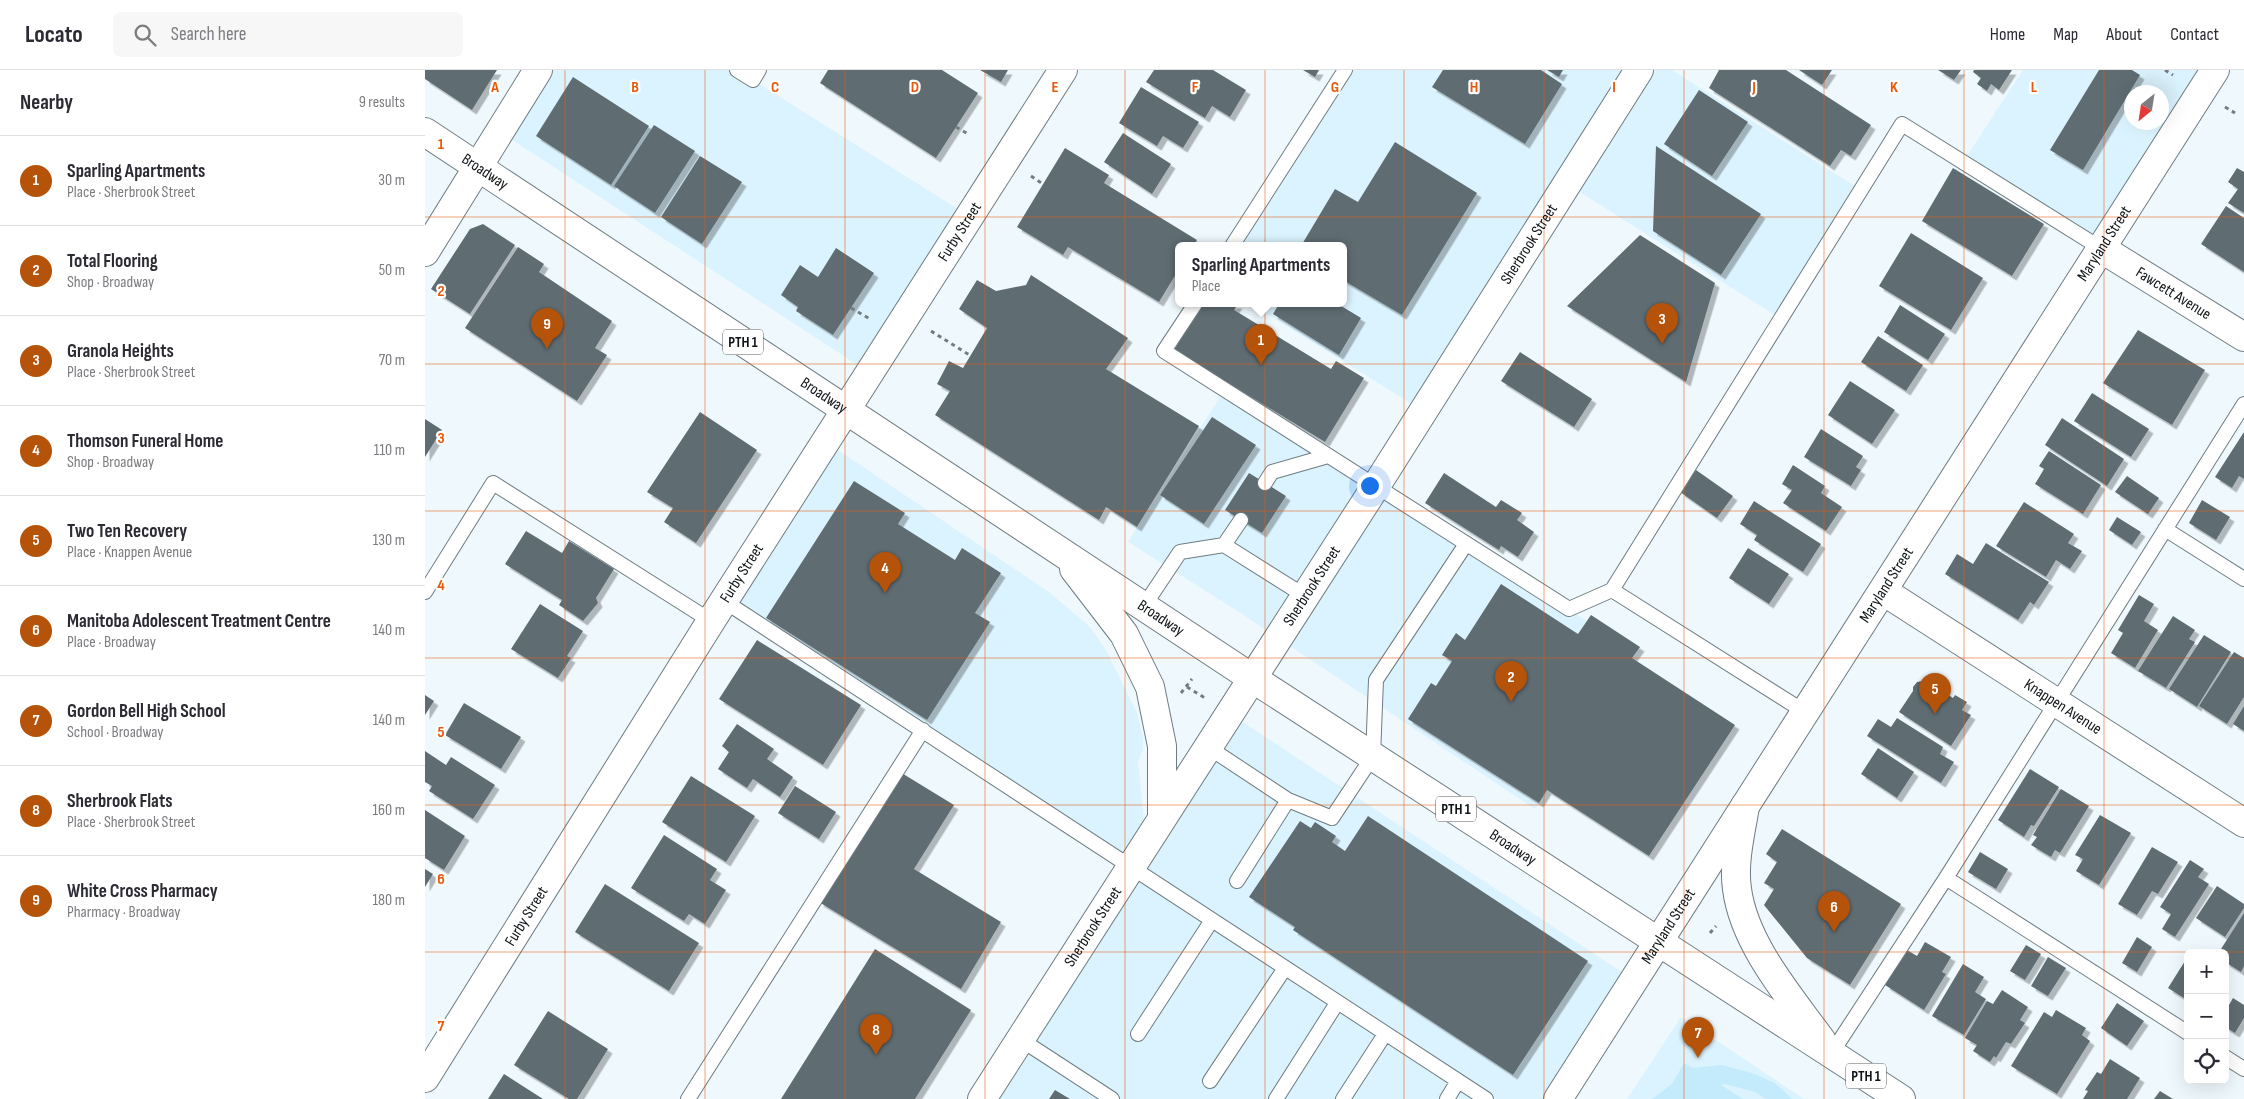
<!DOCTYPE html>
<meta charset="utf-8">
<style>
:root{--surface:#fff;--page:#f7f7f7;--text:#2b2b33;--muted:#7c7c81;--line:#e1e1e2;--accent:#b45309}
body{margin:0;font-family:"Sofia Sans Condensed",sans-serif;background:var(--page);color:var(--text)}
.controls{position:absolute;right:15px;bottom:15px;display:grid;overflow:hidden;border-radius:8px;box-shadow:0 5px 20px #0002}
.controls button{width:45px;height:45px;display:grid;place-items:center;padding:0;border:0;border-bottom:1px solid var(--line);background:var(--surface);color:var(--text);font:25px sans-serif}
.compass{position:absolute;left:1699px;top:15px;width:45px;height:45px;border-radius:50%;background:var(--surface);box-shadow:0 5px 20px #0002;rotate:210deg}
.you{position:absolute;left:944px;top:415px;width:18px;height:18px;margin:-12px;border:4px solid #fff;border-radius:50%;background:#1a73e8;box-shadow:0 0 0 8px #1a73e833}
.badge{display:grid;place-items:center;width:32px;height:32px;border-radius:50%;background:var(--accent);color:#fff;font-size:16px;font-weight:700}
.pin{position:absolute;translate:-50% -41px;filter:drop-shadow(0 1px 2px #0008)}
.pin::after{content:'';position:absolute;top:26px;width:18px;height:15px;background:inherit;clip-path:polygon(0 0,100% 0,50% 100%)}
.popup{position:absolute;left:750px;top:172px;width:172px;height:65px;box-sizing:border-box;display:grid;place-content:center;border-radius:8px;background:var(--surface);filter:drop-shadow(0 1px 4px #0005);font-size:16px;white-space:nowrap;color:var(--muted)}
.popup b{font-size:19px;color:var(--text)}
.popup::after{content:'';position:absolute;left:50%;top:100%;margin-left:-10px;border:10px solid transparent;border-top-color:var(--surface)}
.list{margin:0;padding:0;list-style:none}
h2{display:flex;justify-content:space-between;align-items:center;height:65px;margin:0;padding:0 20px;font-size:21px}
h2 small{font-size:16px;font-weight:400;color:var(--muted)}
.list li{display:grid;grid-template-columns:32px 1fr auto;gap:15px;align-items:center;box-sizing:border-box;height:90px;padding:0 20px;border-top:1px solid var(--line)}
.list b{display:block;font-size:19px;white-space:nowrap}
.list p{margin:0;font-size:16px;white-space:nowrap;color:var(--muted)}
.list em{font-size:16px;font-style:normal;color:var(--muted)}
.icon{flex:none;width:28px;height:28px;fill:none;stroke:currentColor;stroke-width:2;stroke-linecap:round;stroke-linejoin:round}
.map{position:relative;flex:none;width:1819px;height:1029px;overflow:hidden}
header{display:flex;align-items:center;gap:30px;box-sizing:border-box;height:70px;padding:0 25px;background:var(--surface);border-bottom:1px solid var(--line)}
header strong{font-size:24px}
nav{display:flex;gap:28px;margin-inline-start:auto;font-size:18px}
.search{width:350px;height:45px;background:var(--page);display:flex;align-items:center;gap:12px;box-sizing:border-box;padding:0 18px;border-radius:8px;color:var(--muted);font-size:19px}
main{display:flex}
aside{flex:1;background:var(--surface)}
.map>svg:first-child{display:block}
.built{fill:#dbf3fe;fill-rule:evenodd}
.green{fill:#c4ebfc}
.building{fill:#5f6d73;filter:url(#shadow)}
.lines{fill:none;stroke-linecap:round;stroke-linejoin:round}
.service-casing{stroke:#6e7c82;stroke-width:16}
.minor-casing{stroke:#6e7c82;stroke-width:30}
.secondary-casing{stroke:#6e7c82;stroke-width:30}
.trunk-casing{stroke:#6e7c82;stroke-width:30}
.path{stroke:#757c80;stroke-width:3;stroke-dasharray:4 4;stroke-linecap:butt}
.service{stroke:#fff;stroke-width:14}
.minor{stroke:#fff;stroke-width:28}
.secondary{stroke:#fff;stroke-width:28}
.trunk{stroke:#fff;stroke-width:28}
.grid{fill:none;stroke:#e8590c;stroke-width:1;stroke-opacity:0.55}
.labels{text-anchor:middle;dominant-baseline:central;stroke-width:4.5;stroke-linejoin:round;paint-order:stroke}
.shield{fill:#fff;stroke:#565a5c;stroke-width:1}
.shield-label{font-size:15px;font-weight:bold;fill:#0e1316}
.street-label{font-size:16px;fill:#0e1316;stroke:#fff}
.grid-label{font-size:16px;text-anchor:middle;font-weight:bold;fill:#e8590c;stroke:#fff;stroke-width:4.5;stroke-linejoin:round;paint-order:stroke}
</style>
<header>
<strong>Locato</strong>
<div class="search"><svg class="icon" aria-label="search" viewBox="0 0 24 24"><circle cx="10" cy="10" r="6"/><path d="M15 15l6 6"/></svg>Search here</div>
<nav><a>Home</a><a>Map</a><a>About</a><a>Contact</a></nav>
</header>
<main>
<aside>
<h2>Nearby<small>9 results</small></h2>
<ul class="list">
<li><span class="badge">1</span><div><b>Sparling Apartments</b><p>Place · Sherbrook Street</p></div><em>30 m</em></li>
<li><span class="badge">2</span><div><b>Total Flooring</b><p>Shop · Broadway</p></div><em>50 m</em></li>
<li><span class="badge">3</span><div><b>Granola Heights</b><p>Place · Sherbrook Street</p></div><em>70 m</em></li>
<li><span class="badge">4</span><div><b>Thomson Funeral Home</b><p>Shop · Broadway</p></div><em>110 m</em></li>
<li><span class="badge">5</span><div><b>Two Ten Recovery</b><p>Place · Knappen Avenue</p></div><em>130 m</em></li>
<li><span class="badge">6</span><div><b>Manitoba Adolescent Treatment Centre</b><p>Place · Broadway</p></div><em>140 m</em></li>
<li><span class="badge">7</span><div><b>Gordon Bell High School</b><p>School · Broadway</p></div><em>140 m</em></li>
<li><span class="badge">8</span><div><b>Sherbrook Flats</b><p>Place · Sherbrook Street</p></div><em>160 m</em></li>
<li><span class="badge">9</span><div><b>White Cross Pharmacy</b><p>Pharmacy · Broadway</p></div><em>180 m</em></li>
</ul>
</aside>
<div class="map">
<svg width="1819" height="1029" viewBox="0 0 1819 1029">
<defs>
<filter id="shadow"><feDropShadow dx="4.5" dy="4.5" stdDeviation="0" flood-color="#0004"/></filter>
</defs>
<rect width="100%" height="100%" fill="#eff9fd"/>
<path class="built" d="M 113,0 L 312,0 L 544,146 L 445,303 L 75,62 Z
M 920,0 L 1247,0 L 1436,120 L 1356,249 L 1142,114 L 998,341 L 826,234 L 918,234 L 918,176 L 807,176 Z
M 1598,0 L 1790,0 L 1677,179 L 1538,92 ZM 1706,22 L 1736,22 L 1736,52 L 1706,52 Z
M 800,319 L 1162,551 L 1166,545 L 1215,577 L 1110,739 L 814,542 L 703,472 Z
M 401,372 L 624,522 L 665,557 L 681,580 L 712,643 L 718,667 L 718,680 L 713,692 L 721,771 L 804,643 L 1209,910 L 1133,1029 L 557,1029 L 706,796 L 299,531 Z
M 1256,947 L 1379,1029 L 1202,1029 Z"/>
<path class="green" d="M 1259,993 L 1268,998 L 1297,995 L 1327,1003 L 1350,1013 L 1367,1029 L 1341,1029 L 1330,1022 L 1300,1014 L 1296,1015 L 1318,1029 L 1227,1029 L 1247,1014 Z"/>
<path class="building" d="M 0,0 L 72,0 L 47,40 L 0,9 Z
M 403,0 L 517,0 L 553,23 L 511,88 L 395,13 Z
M 555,0 L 583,0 L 576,12 Z
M 729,0 L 788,0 L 821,20 L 805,47 L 787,36 L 780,48 L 721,12 Z
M 878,0 L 894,0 L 890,7 Z
M 1018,0 L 1116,0 L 1137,14 L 1100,74 L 1007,17 Z
M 1122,0 L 1138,0 L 1134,7 Z
M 1294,0 L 1361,0 L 1446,55 L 1426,86 L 1416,80 L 1405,96 L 1284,18 Z
M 1374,0 L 1407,0 L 1397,15 Z
M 1513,0 L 1536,0 L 1529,10 Z
M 1549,0 L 1587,0 L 1574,20 L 1566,14 L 1562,21 L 1552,14 L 1556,8 L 1548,2 Z
M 1674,0 L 1707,0 L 1715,5 L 1658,100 L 1625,80 Z
M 148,7 L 224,56 L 186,115 L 111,66 Z
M 716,17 L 774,52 L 758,78 L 738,66 L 732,76 L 694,53 Z
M 1274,20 L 1323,52 L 1287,106 L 1239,74 Z
M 229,55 L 270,81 L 230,143 L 189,116 Z
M 698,63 L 746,94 L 727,124 L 679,92 Z
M 970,72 L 1052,123 L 977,245 L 918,210 L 918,176 L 876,176 L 910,119 L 933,132 Z
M 1231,76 L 1336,144 L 1296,205 L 1228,161 Z
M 640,78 L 684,105 L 679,113 L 772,170 L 768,176 L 754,176 L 754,199 L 734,232 L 643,177 L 638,185 L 592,157 Z
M 275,86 L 317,112 L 277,174 L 236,147 Z
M 1528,98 L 1619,154 L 1587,206 L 1497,151 Z
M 1812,98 L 1819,102 L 1819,143 L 1803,133 L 1813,119 L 1803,112 Z
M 1801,136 L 1819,148 L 1819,202 L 1776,174 Z
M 58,154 L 90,175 L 45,244 L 6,219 L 45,159 Z
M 1486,163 L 1558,208 L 1526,260 L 1454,216 Z
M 1215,165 L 1290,213 L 1261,312 L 1142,236 Z
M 93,177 L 119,194 L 114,202 L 187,251 L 170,278 L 182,285 L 152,331 L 40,258 Z
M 411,178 L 449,203 L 408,265 L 371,241 L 373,237 L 356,225 L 375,195 L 393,207 Z
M 606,205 L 703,268 L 681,299 L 774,356 L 712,457 L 681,437 L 674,450 L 510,345 L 525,321 L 512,314 L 524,291 L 538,298 L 562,258 L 534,239 L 552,210 L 571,221 L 601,215 Z
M 777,234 L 813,234 L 809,240 L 906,299 L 911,291 L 939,308 L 900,372 L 749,280 Z
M 854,234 L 913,234 L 936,248 L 914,285 L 848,244 Z
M 1475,235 L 1520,264 L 1503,290 L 1459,262 Z
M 1713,260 L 1780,300 L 1747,355 L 1678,313 Z
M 1453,266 L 1498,295 L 1481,321 L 1436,292 Z
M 1095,282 L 1167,329 L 1149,357 L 1076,311 Z
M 1425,311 L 1470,340 L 1447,374 L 1403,345 Z
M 1667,323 L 1724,359 L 1706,387 L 1649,351 Z
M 275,342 L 332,380 L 271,473 L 239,452 L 248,438 L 222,422 Z
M 787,347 L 831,375 L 779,454 L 735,425 Z
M 1637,348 L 1699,389 L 1682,416 L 1620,375 Z
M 0,349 L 17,360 L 0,387 Z
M 1396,359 L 1438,386 L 1431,397 L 1436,400 L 1426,416 L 1379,387 Z
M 1819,362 L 1819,409 L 1814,406 L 1807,418 L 1790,407 Z
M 1624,381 L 1676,415 L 1658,444 L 1610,414 L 1619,399 L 1614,396 Z
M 1368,395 L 1400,416 L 1396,423 L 1417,437 L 1401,461 L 1358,433 L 1367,420 L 1357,414 Z
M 1271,400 L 1308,426 L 1292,448 L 1255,422 Z
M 824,403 L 861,426 L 837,463 L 800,440 Z
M 1019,403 L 1071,437 L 1076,430 L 1097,443 L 1092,450 L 1109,462 L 1093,487 L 1076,476 L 1074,480 L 1000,433 Z
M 1702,406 L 1734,428 L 1723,444 L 1690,422 Z
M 429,411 L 480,443 L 473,454 L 530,490 L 537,478 L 576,503 L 550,543 L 565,552 L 502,650 L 341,548 Z
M 1777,430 L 1805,447 L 1791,470 L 1764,453 Z
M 1329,431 L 1396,474 L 1378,502 L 1329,470 L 1332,465 L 1315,454 Z
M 1599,432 L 1649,464 L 1643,473 L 1657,481 L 1645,499 L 1631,490 L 1621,507 L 1571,476 Z
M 1692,447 L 1716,462 L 1707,475 L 1684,460 Z
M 101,461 L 137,483 L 144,471 L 189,499 L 171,528 L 173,533 L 158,551 L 134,535 L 137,530 L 80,494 Z
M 1561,473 L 1624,512 L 1609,535 L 1605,532 L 1593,550 L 1520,504 L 1532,484 L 1548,494 Z
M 1323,478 L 1364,504 L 1344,534 L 1304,508 Z
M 1076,514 L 1153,564 L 1166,545 L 1215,577 L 1207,588 L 1310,655 L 1224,786 L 1122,720 L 1114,733 L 983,649 L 1006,613 L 1011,616 L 1027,591 L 1017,585 L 1031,563 L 1040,570 Z
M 1714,525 L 1729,534 L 1719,551 L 1733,560 L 1710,598 L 1686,583 L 1698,563 L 1693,560 Z
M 115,534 L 158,561 L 142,586 L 146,588 L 133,608 L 86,579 Z
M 1748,546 L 1770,560 L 1764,569 L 1770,572 L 1741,618 L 1713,601 Z
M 1779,565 L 1806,582 L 1772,637 L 1744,619 Z
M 332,570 L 436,635 L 398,695 L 294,629 Z
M 1809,582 L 1819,588 L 1819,627 L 1802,654 L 1774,636 Z
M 1498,611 L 1510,623 L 1513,618 L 1528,628 L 1530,625 L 1542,632 L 1537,640 L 1546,645 L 1526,676 L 1474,642 L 1488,621 L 1488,617 L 1492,612 Z
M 0,625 L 9,631 L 0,645 Z
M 39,633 L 96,667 L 76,699 L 20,665 Z
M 1819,636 L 1819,661 L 1808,654 Z
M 1472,648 L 1518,677 L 1515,684 L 1529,692 L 1516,713 L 1442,666 L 1453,649 L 1466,657 Z
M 312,654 L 349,679 L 342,689 L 368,707 L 355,727 L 328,709 L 322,718 L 293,699 L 304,682 L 297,676 Z
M 1453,678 L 1489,702 L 1472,728 L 1436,704 Z
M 0,681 L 21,695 L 26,687 L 70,715 L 48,749 L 4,721 L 7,716 L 0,712 Z
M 1605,699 L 1634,717 L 1609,756 L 1606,755 L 1599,767 L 1573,750 Z
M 475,702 L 529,735 L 489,799 L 576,852 L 536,919 L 394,832 Z
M 266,706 L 330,746 L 301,792 L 237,752 Z
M 370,716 L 411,742 L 394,769 L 353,743 Z
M 1636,719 L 1664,736 L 1635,783 L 1630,780 L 1626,787 L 1606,775 L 1612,767 L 1608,765 Z
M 0,740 L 40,766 L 19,800 L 0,788 Z
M 1675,745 L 1706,763 L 1674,815 L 1651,801 L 1658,789 L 1650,785 Z
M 943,746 L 1163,891 L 1088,1005 L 868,860 L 870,857 L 824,827 L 875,751 L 886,758 L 890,752 L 911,766 L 907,772 L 920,781 Z
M 1357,759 L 1476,834 L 1425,915 L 1382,888 L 1339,835 L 1349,819 L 1339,813 L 1352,792 L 1341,784 Z
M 239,765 L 292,799 L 285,810 L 301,820 L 280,854 L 264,844 L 259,851 L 206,818 Z
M 1727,777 L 1753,792 L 1733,824 L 1727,821 L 1712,845 L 1693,834 Z
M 1555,782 L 1583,799 L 1571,819 L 1543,802 Z
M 1765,790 L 1779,799 L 1773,807 L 1784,814 L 1750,867 L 1737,859 L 1746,844 L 1735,837 Z
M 0,799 L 8,804 L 0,817 Z
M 180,814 L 274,873 L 244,921 L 150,862 Z
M 1792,816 L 1819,834 L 1819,838 L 1800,867 L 1771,848 Z
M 1819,843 L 1819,896 L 1816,902 L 1800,892 L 1802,882 L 1796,879 Z
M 1712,867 L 1727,877 L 1712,902 L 1697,893 Z
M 1500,872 L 1526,887 L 1517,902 L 1521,904 L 1499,940 L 1460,915 L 1482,880 L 1492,886 Z
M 1601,875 L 1616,884 L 1600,910 L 1585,901 Z
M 450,879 L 546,940 L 490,1029 L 356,1029 Z
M 1623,887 L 1641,898 L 1623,926 L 1606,916 Z
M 1760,891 L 1763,893 L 1763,923 L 1759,928 L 1743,918 Z
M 1538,894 L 1559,907 L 1550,922 L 1561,929 L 1539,965 L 1507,946 Z
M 1577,920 L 1603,937 L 1595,950 L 1600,953 L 1586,974 L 1581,972 L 1571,988 L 1569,986 L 1565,992 L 1548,981 L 1552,975 L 1540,968 L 1562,931 L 1568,934 Z
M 1808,928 L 1819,935 L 1819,948 L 1810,963 L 1800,957 L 1800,942 Z
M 1692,933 L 1719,951 L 1702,976 L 1676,958 Z
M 1631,940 L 1661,958 L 1657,965 L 1665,971 L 1632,1024 L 1586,996 L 1619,942 L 1627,947 Z
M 123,941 L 183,979 L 152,1029 L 144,1029 L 89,995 Z
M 1685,989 L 1715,1008 L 1702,1029 L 1658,1029 L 1663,1021 L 1660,1020 L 1672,1002 L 1676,1004 Z
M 79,1004 L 118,1029 L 63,1029 Z
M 630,1020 L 645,1029 L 624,1029 Z
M 1735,1021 L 1748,1029 L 1729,1029 Z"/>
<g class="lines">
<g class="service-casing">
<path id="service" d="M 312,0 L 328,10 L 334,0
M 807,176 L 920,0
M 770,234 L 739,281 L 1144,539 L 1187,520 L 1477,54 L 1677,179
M 840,413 L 847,402 L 903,386
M 1740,459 L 1819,509
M 799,475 L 816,450
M 1187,520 L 1380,642
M 0,522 L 68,413 L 286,551
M 299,531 L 1061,1029
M 719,536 L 755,482 L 799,475 L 880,526
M 783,677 L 863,730
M 1521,808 L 1763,963
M 812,811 L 863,730 L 907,748 L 948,686 L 951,610 L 1041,474
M 713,964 L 787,850
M 595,969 L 687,1029
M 1406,984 L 1521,808 L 1819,334
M 1800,987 L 1819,999
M 785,1011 L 860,898
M 263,1029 L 498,660
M 851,1029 L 912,933
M 918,1029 L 960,964
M 1022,1029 L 1033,1011"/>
</g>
<g class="minor-casing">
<g id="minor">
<path id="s1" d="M 1677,179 L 1819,267"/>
<path d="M 0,182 L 113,0"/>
<path id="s2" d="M 1458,521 L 1819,753"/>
<path id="s3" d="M 0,1008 L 286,551 L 638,0"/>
</g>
</g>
<g class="secondary-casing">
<g id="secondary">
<path id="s4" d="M 557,1029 L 951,416 L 1214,0"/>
<path id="s5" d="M 1133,1029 L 1790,0"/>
</g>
</g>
<g class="trunk-casing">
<g id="trunk">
<path id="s6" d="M 0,62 L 827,608 L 1476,1029"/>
<path d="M 649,499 L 699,564 L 725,617 L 737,676 L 737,748"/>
<path d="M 1320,736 C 1316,762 1308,792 1312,819 C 1319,874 1365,927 1397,971"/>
</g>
</g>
<path class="path" d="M 1740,0 L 1748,5
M 1800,37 L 1810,43
M 531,57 L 543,64
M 606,106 L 618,114
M 426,238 L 445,249
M 506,261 L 546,286
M 762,617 L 780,628
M 756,623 L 767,609
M 1285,863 L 1291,856"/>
<use href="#service" class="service"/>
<use href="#minor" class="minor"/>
<use href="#secondary" class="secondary"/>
<use href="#trunk" class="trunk"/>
</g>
<path class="grid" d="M 140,0 L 140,1029M 280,0 L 280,1029M 420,0 L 420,1029M 560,0 L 560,1029M 700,0 L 700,1029M 840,0 L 840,1029M 979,0 L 979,1029M 1119,0 L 1119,1029M 1259,0 L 1259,1029M 1399,0 L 1399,1029M 1539,0 L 1539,1029M 1679,0 L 1679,1029M 0,147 L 1819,147M 0,294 L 1819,294M 0,441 L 1819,441M 0,588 L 1819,588M 0,735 L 1819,735M 0,882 L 1819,882"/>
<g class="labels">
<g class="shield">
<rect x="298" y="259.5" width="40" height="25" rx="4"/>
<rect x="1011" y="726.5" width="40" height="25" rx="4"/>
<rect x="1421" y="993.5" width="40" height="25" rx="4"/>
</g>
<g class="shield-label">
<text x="318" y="272">PTH 1</text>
<text x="1031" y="739">PTH 1</text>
<text x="1441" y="1006">PTH 1</text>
</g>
<g class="street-label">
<text stroke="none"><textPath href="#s6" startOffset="72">Broadway</textPath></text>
<text stroke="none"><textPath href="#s3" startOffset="1001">Furby Street</textPath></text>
<text stroke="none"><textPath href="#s4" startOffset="1015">Sherbrook Street</textPath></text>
<text stroke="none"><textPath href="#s5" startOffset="1015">Maryland Street</textPath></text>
<text stroke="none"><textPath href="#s1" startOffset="84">Fawcett Avenue</textPath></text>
<text stroke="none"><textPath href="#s6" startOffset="478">Broadway</textPath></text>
<text stroke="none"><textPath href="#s3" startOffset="596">Furby Street</textPath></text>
<text stroke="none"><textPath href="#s4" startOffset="610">Sherbrook Street</textPath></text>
<text stroke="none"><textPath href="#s5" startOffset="610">Maryland Street</textPath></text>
<text stroke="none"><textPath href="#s6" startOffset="882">Broadway</textPath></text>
<text stroke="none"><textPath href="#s2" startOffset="214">Knappen Avenue</textPath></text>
<text stroke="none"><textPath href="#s6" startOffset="1302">Broadway</textPath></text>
<text stroke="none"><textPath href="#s3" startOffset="191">Furby Street</textPath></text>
<text stroke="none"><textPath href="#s4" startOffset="205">Sherbrook Street</textPath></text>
<text stroke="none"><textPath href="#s5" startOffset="205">Maryland Street</textPath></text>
</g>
</g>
<g class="grid-label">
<text x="70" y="22">A</text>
<text x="210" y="22">B</text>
<text x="350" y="22">C</text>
<text x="490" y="22">D</text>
<text x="630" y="22">E</text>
<text x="770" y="22">F</text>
<text x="910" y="22">G</text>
<text x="1049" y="22">H</text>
<text x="1189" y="22">I</text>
<text x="1329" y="22">J</text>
<text x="1469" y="22">K</text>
<text x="1609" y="22">L</text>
<text x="16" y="79">1</text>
<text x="16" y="226">2</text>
<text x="16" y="373">3</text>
<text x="16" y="520">4</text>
<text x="16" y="667">5</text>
<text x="16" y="814">6</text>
<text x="16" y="961">7</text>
</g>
</svg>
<div class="controls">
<button>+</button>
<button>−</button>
<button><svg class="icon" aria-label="locate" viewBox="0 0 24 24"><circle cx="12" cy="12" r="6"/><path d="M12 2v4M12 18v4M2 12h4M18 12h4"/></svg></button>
</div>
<svg class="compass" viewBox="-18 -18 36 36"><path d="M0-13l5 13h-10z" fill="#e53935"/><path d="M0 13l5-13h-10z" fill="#7c7c81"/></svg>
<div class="you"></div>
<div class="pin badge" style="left:836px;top:295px">1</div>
<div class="popup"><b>Sparling Apartments</b>Place</div>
<div class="pin badge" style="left:1086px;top:632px">2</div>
<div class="pin badge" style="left:1237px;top:274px">3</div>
<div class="pin badge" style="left:460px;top:523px">4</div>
<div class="pin badge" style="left:1510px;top:644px">5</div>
<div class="pin badge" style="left:1409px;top:862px">6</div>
<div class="pin badge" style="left:1273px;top:988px">7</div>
<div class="pin badge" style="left:451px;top:985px">8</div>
<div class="pin badge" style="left:122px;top:279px">9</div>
</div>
</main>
